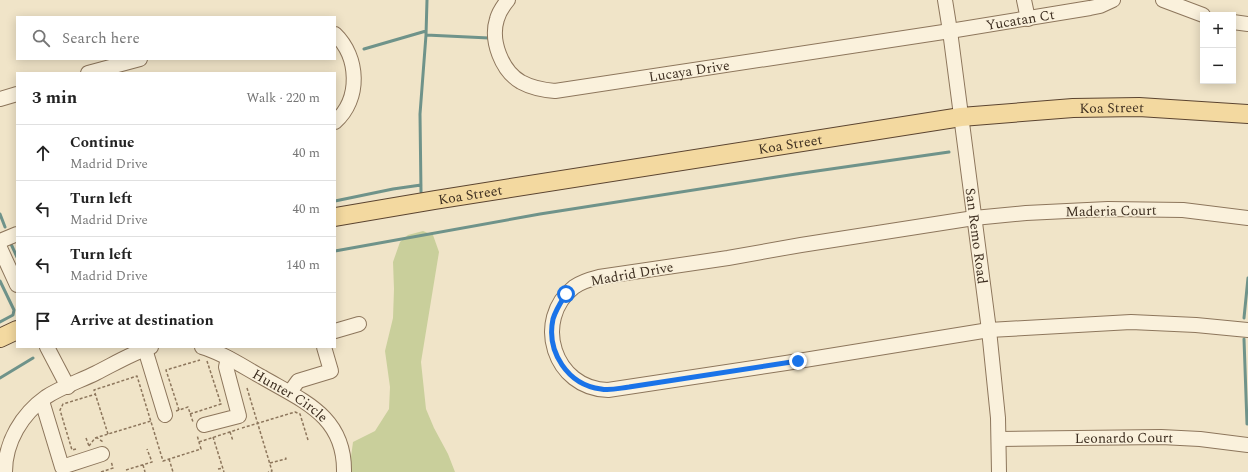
<!DOCTYPE html>
<meta charset="utf-8">
<style>
:root{--surface:#fff;--page:#f6f6f6;--text:#222;--muted:#767676;--line:#e0e0e0}
body{margin:0;font-family:Spectral,serif;background:var(--page);color:var(--text)}
.controls{position:absolute;right:12px;top:12px;display:grid;overflow:hidden;border-radius:0px;box-shadow:0 2px 10px #0003}
.controls button{width:36px;height:36px;display:grid;place-items:center;padding:0;border:0;border-bottom:1px solid var(--line);background:var(--surface);color:var(--text);font:20px sans-serif}
.stop{position:absolute;width:12px;height:12px;margin:-9px;border:3px solid #1a73e8;border-radius:50%;background:#fff}
.stop.end{background:#1a73e8;border-color:#fff;box-shadow:0 1px 4px #0008}
.list{margin:0;padding:0;list-style:none}
h2{display:flex;justify-content:space-between;align-items:center;height:52px;margin:0;padding:0 16px;font-size:17px}
h2 small{font-size:13px;font-weight:400;color:var(--muted)}
.list li{display:grid;grid-template-columns:26px 1fr auto;gap:12px;align-items:center;box-sizing:border-box;height:56px;padding:0 16px;border-top:1px solid var(--line)}
.list b{display:block;font-size:15px;white-space:nowrap}
.list p{margin:0;font-size:13px;white-space:nowrap;color:var(--muted)}
.list em{font-size:13px;font-style:normal;color:var(--muted)}
.icon{flex:none;width:22px;height:22px;fill:none;stroke:currentColor;stroke-width:2;stroke-linecap:round;stroke-linejoin:round}
.map{position:relative;flex:none;width:1248px;height:472px;overflow:hidden}
.search{position:absolute;background:var(--surface);box-shadow:0 2px 10px #0003;left:16px;top:16px;width:320px;height:44px;display:flex;align-items:center;gap:10px;box-sizing:border-box;padding:0 14px;border-radius:0px;color:var(--muted);font-size:15px}
.panel{position:absolute;background:var(--surface);box-shadow:0 2px 10px #0003;left:16px;top:72px;width:320px;height:276px;border-radius:0px}
.map>svg:first-child{display:block}
.green{fill:#c9cf9b}
.lines{fill:none;stroke-linecap:round;stroke-linejoin:round}
.stream{stroke:#6f938a;stroke-width:3}
.minor-casing{stroke:#8d765c;stroke-width:16}
.major-casing{stroke:#5b4430;stroke-width:20}
.path{stroke:#8d765c;stroke-width:1.5;stroke-dasharray:3 2;stroke-linecap:butt}
.minor{stroke:#faf1dc;stroke-width:14}
.major{stroke:#f3d9a0;stroke-width:18}
.route{stroke:#1a73e8;stroke-width:5}
.labels{text-anchor:middle;dominant-baseline:central;stroke-width:3;stroke-linejoin:round;paint-order:stroke}
.street-label{font-size:14px;fill:#3d2e20;stroke:#f7eed8}
</style>
<div class="map">
<svg width="1248" height="472" viewBox="0 0 1248 472">
<rect width="100%" height="100%" fill="#f0e4c8"/>
<path class="green" d="M 423,231 L 433,235 L 439,252 L 421,362 L 426,409 L 434,428 L 448,454 L 455,472 L 349,472 L 353,442 L 375,431 L 389,409 L 390,387 L 385,351 L 393,318 L 394,289 L 393,262 L 400,242 L 408,235 Z"/>
<g class="lines">
<path class="stream" d="M 426,35 L 489,38
M 364,49 L 426,31
M 421,192 L 420,114 L 426,35 L 427,0
M 335,201 L 393,189 L 421,185
M 0,214 L 5,227
M 11,244 L 17,257
M 335,251 L 540,214 L 796,174 L 949,152
M 0,281 L 14,310 L 13,315 L 0,322
M 1244,318 L 1248,278
M 1244,339 L 1247,424
M 0,378 L 33,358"/>
<g class="minor-casing">
<g id="minor">
<path id="s1" d="M 508,0 C 503,6 499,12 497,19 C 490,41 502,71 521,82 C 532,88 543,90 555,91 L 950,31 L 1090,8 L 1100,6 L 1113,0"/>
<path id="s2" d="M 945,0 L 950,31 L 989,330 L 998,418 L 999,472"/>
<path d="M 1024,0 L 1028,19"/>
<path d="M 1163,0 L 1203,15"/>
<path d="M 1233,22 L 1248,24"/>
<path d="M 335,34 C 359,57 361,99 335,122"/>
<path d="M 88,73 L 140,59"/>
<path d="M 0,99 L 17,94"/>
<path d="M 1248,218 L 1183,210 L 1108,209 L 1026,213 L 974,218 L 801,245 L 728,258 L 599,277 C 591,279 581,282 574,287 C 532,320 554,389 608,390 L 786,363 L 989,330 L 1131,322 L 1196,325 L 1248,330"/>
<path d="M 0,241 L 17,234"/>
<path d="M 0,248 L 17,285"/>
<path d="M 335,331 L 359,324"/>
<path d="M 47,347 L 68,387"/>
<path id="s3" d="M 202,347 C 223,353 242,366 262,377 C 303,401 345,416 344,472"/>
<path d="M 145,349 L 165,415"/>
<path d="M 290,392 L 298,381 L 331,371 L 324,347"/>
<path d="M 42,401 L 62,467 L 102,454"/>
<path d="M 204,425 L 239,416 L 226,367 L 228,358"/>
<path id="s4" d="M 999,439 L 1161,437 L 1200,439 L 1248,445"/>
<path d="M 5,472 C 5,442 22,414 46,397 C 61,387 80,381 96,373 C 114,364 132,353 151,347"/>
</g>
</g>
<g class="major-casing">
<g id="major">
<path id="s5" d="M 335,217 L 435,200 L 961,117 L 1073,108 L 1139,107 L 1248,114"/>
<path d="M 0,338 L 17,330"/>
</g>
</g>
<path class="path" d="M 247,388 L 272,471 L 268,472
M 179,410 L 166,370 L 200,360
M 176,411 L 188,407 L 193,422
M 190,414 L 221,404 L 207,361
M 242,428 L 295,412 L 300,414 L 308,440
M 230,432 L 233,441
M 108,434 L 94,390 L 137,376 L 163,461 L 201,449 L 197,435
M 96,437 L 103,442
M 213,437 L 224,472
M 86,438 L 89,446
M 199,442 L 239,429
M 89,446 L 95,438 L 151,421
M 76,449 L 72,450 L 60,410 L 63,404 L 96,394
M 169,459 L 173,472
M 270,463 L 286,459 L 285,456
M 143,465 L 145,472
M 218,469 L 223,468
M 126,470 L 152,462 L 147,449
M 101,472 L 113,468 L 111,461"/>
<use href="#minor" class="minor"/>
<use href="#major" class="major"/>
</g>
<g class="lines">
<path class="route" d="M 566,294 C 561,302 556,309 553,319 C 546,352 568,385 601,389 C 610,391 620,388 629,387 L 798,361"/>
</g>
<g class="labels">
<g class="street-label">
<text stroke="none"><textPath href="#s1" startOffset="600">Yucatan Ct</textPath></text>
<text stroke="none"><textPath href="#s1" startOffset="265">Lucaya Drive</textPath></text>
<text stroke="none"><textPath href="#s5" startOffset="785">Koa Street</textPath></text>
<text stroke="none"><textPath href="#s5" startOffset="461">Koa Street</textPath></text>
<text stroke="none"><textPath href="#s5" startOffset="137">Koa Street</textPath></text>
<text transform="translate(1111 211) rotate(-1)">Maderia Court</text>
<text stroke="none"><textPath href="#s2" startOffset="238">San Remo Road</textPath></text>
<text transform="translate(632 274) rotate(-10)">Madrid Drive</text>
<text stroke="none"><textPath href="#s3" startOffset="101">Hunter Circle</textPath></text>
<text stroke="none"><textPath href="#s4" startOffset="125">Leonardo Court</textPath></text>
</g>
</g>
</svg>
<div class="controls">
<button>+</button>
<button>−</button>
</div>
<div class="stop" style="left:566px;top:294px"></div>
<div class="stop end" style="left:798px;top:361px"></div>
<div class="search"><svg class="icon" aria-label="search" viewBox="0 0 24 24"><circle cx="10" cy="10" r="6"/><path d="M15 15l6 6"/></svg>Search here</div>
<section class="panel">
<h2>3 min<small>Walk · 220 m</small></h2>
<ul class="list">
<li><svg class="icon" aria-label="ahead" viewBox="0 0 24 24"><path d="M12 20V5M6 11l6-6 6 6"/></svg><div><b>Continue</b><p>Madrid Drive</p></div><em>40 m</em></li>
<li><svg class="icon" aria-label="left" viewBox="0 0 24 24"><path d="M17 20v-9H6M10 6l-5 5 5 5"/></svg><div><b>Turn left</b><p>Madrid Drive</p></div><em>40 m</em></li>
<li><svg class="icon" aria-label="left" viewBox="0 0 24 24"><path d="M17 20v-9H6M10 6l-5 5 5 5"/></svg><div><b>Turn left</b><p>Madrid Drive</p></div><em>140 m</em></li>
<li><svg class="icon" aria-label="arrive" viewBox="0 0 24 24"><path d="M6 21V4h12l-3 4 3 4H6"/></svg><div><b>Arrive at destination</b></div></li>
</ul>
</section>
</div>
